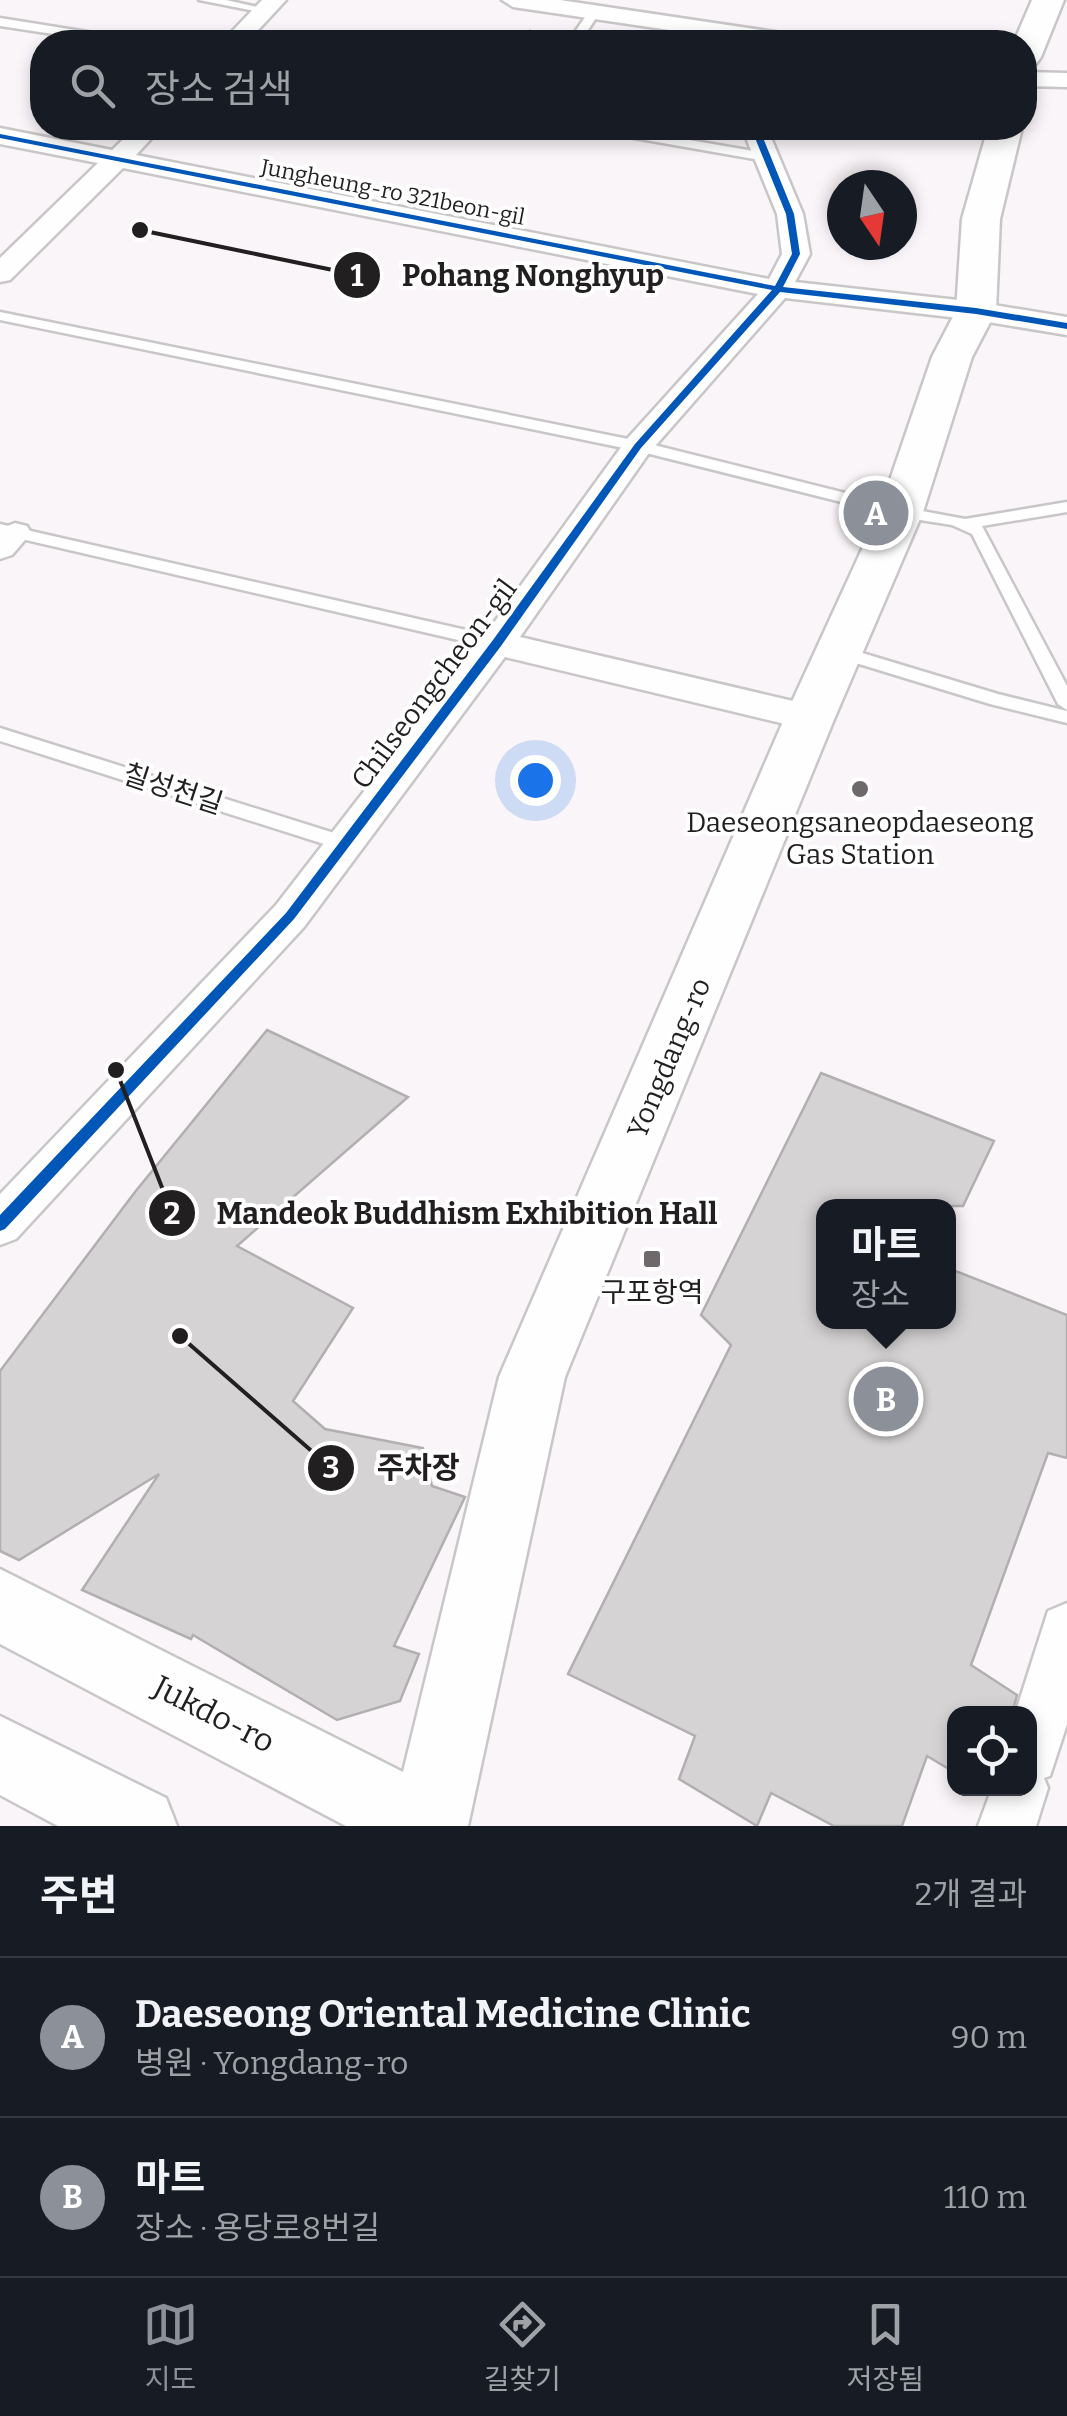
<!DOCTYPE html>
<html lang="ko">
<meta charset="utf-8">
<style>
:root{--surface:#171b24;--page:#242831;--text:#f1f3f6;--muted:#9ea1a6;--line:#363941;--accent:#8c9099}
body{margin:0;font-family:Bitter,"Noto Sans KR",serif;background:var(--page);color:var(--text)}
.controls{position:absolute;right:30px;bottom:30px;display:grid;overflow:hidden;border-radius:20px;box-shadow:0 5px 15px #0003}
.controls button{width:90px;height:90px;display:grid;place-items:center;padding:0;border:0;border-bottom:2px solid var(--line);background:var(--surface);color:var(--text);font:50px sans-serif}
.compass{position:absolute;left:827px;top:170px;width:90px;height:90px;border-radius:50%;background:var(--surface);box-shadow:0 5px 15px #0003;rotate:167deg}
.you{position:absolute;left:535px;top:780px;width:35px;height:35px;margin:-25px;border:8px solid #fff;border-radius:50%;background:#1a73e8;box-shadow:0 0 0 15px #1a73e833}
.badge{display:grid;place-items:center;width:65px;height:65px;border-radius:50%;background:var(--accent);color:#fff;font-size:32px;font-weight:700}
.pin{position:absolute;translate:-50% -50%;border:5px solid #fff;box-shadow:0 2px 10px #0006}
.popup{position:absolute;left:816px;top:1199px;width:140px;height:130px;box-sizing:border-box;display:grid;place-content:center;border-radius:20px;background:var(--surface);filter:drop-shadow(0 2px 8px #0005);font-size:32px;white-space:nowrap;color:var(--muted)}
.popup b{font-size:38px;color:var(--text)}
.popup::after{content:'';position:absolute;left:50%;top:100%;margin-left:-20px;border:20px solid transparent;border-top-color:var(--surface)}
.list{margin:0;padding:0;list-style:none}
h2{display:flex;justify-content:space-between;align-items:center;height:130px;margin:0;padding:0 40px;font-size:42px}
h2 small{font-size:32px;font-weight:400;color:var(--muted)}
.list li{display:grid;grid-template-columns:65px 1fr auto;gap:30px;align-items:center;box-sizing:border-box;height:160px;padding:0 40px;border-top:2px solid var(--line)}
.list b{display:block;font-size:38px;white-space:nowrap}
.list p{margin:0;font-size:32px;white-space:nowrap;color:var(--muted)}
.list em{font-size:32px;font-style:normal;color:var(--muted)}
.icon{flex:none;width:55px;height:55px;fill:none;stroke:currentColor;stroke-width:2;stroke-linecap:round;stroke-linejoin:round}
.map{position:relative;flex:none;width:1067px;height:1826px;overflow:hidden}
.search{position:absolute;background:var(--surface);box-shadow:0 5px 15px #0003;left:30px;right:30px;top:30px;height:110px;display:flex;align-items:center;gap:25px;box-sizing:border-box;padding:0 35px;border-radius:40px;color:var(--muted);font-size:38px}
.sheet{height:450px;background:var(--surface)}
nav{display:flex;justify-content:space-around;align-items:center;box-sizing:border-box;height:140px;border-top:2px solid var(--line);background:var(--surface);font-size:28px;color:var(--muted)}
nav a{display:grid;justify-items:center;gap:5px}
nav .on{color:var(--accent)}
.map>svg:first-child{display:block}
.building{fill:#d6d3d5;stroke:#b2afb0;stroke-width:2.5}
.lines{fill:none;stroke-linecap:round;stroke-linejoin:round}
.lane-casing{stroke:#c9c6c8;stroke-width:5}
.street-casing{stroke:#c9c6c8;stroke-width:5}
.secondary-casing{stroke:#c9c6c8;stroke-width:5}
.path{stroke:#dcdcdc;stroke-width:4;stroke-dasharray:6 4;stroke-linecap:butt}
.lane{fill:#fefefe;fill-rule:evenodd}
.street{fill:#fefefe;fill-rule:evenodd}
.secondary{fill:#fefefe;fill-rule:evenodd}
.cycleway-casing{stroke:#fff;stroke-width:7}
.cycleway{fill:#0057b8;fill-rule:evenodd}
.poi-dot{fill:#6e6a6c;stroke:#fff;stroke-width:4}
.labels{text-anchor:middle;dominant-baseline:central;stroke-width:8;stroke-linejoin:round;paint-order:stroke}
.far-street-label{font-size:22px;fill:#221f21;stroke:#fff}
.street-label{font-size:28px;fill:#221f21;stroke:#fff}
.poi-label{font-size:28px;fill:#221f21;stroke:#fff}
.near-street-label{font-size:32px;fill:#221f21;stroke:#fff}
.leader{fill:none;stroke:#221f21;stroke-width:4}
.callout-dot{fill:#221f21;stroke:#fff;stroke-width:4}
.mark-label{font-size:30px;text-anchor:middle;font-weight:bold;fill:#fff}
.callout-label{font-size:30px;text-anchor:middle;font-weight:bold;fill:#221f21;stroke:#fff;stroke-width:8;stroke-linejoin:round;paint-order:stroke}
</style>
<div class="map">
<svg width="1067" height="1826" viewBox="0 0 1067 1826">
<rect width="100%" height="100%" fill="#faf5f8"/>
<path class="building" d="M 267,1030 L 408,1097 L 237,1246 L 353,1308 L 293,1401 L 325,1429 L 423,1448 L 432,1486 L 465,1497 L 394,1646 L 419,1654 L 400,1701 L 337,1720 L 193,1635 L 191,1639 L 82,1590 L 159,1474 L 19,1560 L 0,1551 L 0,1371 L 135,1192 Z
M 821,1073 L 994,1141 L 963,1206 L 824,1206 L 824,1322 L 948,1322 L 948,1268 L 1067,1315 L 1067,1458 L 1048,1453 L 971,1665 L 1017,1695 L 1012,1714 L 954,1714 L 954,1772 L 927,1756 L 902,1826 L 834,1826 L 771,1793 L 757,1826 L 679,1779 L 695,1736 L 568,1674 L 731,1345 L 701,1315 Z"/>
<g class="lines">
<g class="lane-casing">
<path id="lane" d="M 199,0 L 226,0 L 271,10 L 265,13 Z
M 590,10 L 600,12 L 580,42 L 568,42 Z
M 0,18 L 125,38 L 131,42 L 106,42 L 0,26 Z
M 594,128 L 619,128 L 765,153 L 771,157 L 765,161 L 600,132 Z
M 0,312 L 638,441 L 901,507 L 965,519 L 1067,502 L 1067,512 L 982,526 L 1067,686 L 1067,710 L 1058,704 L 972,534 L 952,525 L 901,517 L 638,451 L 0,320 Z
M 0,524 L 497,637 L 506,643 L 497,649 L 0,534 Z
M 839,646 L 998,694 L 1067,711 L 1067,723 L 990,704 L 833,656 L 830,652 Z
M 0,728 L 353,839 L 356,844 L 346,851 L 0,741 Z"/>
</g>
<g class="street-casing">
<path id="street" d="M 262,0 L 286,0 L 247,42 L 222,42 Z
M 502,0 L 560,0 L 795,35 L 807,42 L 751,42 L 513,7 Z
M 1024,72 L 1067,73 L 1067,87 L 1024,86 Z
M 0,128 L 112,150 L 135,128 L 161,128 L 136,155 L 769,279 L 782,254 L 777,214 L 742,128 L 767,128 L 803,214 L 810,254 L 795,282 L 976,302 L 1067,317 L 1067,335 L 976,320 L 785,298 L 649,453 L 520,637 L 823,708 L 828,717 L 823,726 L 810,730 L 505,657 L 304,927 L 16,1239 L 0,1245 L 0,1194 L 276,905 L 485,635 L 627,439 L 758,294 L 123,168 L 10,280 L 0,282 L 0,258 L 98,163 L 0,144 Z
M 15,523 L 27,526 L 31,533 L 12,555 L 0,559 L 0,529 Z
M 1067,1603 L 1067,1724 L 1050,1776 L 1044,1778 L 1048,1788 L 1036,1826 L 978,1826 L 992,1788 L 1030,1788 L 1030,1714 L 1015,1714 L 1048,1611 Z"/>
</g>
<g class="secondary-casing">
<path id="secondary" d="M 1032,0 L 1064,0 L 1041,57 L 1036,64 L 1024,67 L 1024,42 L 1014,42 Z
M 988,128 L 1022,128 L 1000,219 L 996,311 L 972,357 L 923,512 L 835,717 L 565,1377 L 468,1826 L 346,1826 L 0,1644 L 0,1569 L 403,1772 L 499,1377 L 785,717 L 879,512 L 932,357 L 956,311 L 962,219 Z
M 0,1716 L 166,1798 L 177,1826 L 58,1826 L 0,1795 Z"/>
</g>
<path class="path" d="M 521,42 L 532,29"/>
<use href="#lane" class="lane"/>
<use href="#street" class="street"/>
<use href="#secondary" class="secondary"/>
<g class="cycleway-casing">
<path id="cycleway" d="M 751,128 L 759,128 L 794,214 L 800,254 L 783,287 L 976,308 L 1067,323 L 1067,329 L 976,314 L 780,292 L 641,448 L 501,646 L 294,919 L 5,1229 L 0,1231 L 0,1215 L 286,913 L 493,640 L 635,444 L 772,290 L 0,138 L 0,134 L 775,286 L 792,254 L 786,214 Z"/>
</g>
<use href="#cycleway" class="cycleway"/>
</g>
<g class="poi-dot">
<circle cx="860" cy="789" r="10"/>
<rect x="642" y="1249" width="20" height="20" rx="5"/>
</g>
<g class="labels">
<g class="far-street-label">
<text transform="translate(393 192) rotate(11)">Jungheung-ro 321beon-gil</text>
</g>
<g class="street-label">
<text transform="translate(434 684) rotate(-53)">Chilseongcheon-gil</text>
<text transform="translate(173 789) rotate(18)">칠성천길</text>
<text transform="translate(669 1058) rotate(-67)">Yongdang-ro</text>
</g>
<g class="poi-label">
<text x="860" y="822">Daeseongsaneopdaeseong<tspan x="860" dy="32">Gas Station</tspan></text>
<text x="652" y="1292">구포항역</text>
</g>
<g class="near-street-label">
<text transform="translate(214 1714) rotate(27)">Jukdo-ro</text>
</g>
</g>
<path class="leader" d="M140 230L357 275M116 1070L172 1213M180 1336L331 1468"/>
<g class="callout-dot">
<circle cx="140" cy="230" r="10"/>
<circle cx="116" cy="1070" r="10"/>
<circle cx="180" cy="1336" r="10"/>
<circle cx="357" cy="275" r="25"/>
<circle cx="172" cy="1213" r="25"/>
<circle cx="331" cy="1468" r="25"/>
</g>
<g class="mark-label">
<text x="357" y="286">1</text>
<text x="172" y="1224">2</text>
<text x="331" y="1478">3</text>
</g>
<g class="callout-label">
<text x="533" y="286">Pohang Nonghyup</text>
<text x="467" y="1224">Mandeok Buddhism Exhibition Hall</text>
<text x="418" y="1478">주차장</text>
</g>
</svg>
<div class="controls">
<button><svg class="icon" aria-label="locate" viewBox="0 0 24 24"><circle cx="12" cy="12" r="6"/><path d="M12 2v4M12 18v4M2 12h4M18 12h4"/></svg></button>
</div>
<svg class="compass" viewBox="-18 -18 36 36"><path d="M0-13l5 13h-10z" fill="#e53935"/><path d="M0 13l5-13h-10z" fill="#9ea1a6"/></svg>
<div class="you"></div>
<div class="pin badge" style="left:876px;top:513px">A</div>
<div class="pin badge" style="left:886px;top:1399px">B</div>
<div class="popup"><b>마트</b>장소</div>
<div class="search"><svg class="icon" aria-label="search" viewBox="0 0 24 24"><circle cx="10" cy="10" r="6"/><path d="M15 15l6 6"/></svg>장소 검색</div>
</div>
<section class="sheet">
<h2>주변<small>2개 결과</small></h2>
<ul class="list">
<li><span class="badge">A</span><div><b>Daeseong Oriental Medicine Clinic</b><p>병원 · Yongdang-ro</p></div><em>90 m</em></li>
<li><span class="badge">B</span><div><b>마트</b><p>장소 · 용당로8번길</p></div><em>110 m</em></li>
</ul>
</section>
<nav>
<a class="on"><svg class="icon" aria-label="map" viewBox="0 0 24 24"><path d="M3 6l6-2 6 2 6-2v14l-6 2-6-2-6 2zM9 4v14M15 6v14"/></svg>지도</a>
<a><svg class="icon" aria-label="directions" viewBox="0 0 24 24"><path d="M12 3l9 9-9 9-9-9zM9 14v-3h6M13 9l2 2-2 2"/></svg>길찾기</a>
<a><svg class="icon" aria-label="saved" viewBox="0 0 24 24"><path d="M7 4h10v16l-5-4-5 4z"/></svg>저장됨</a>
</nav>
